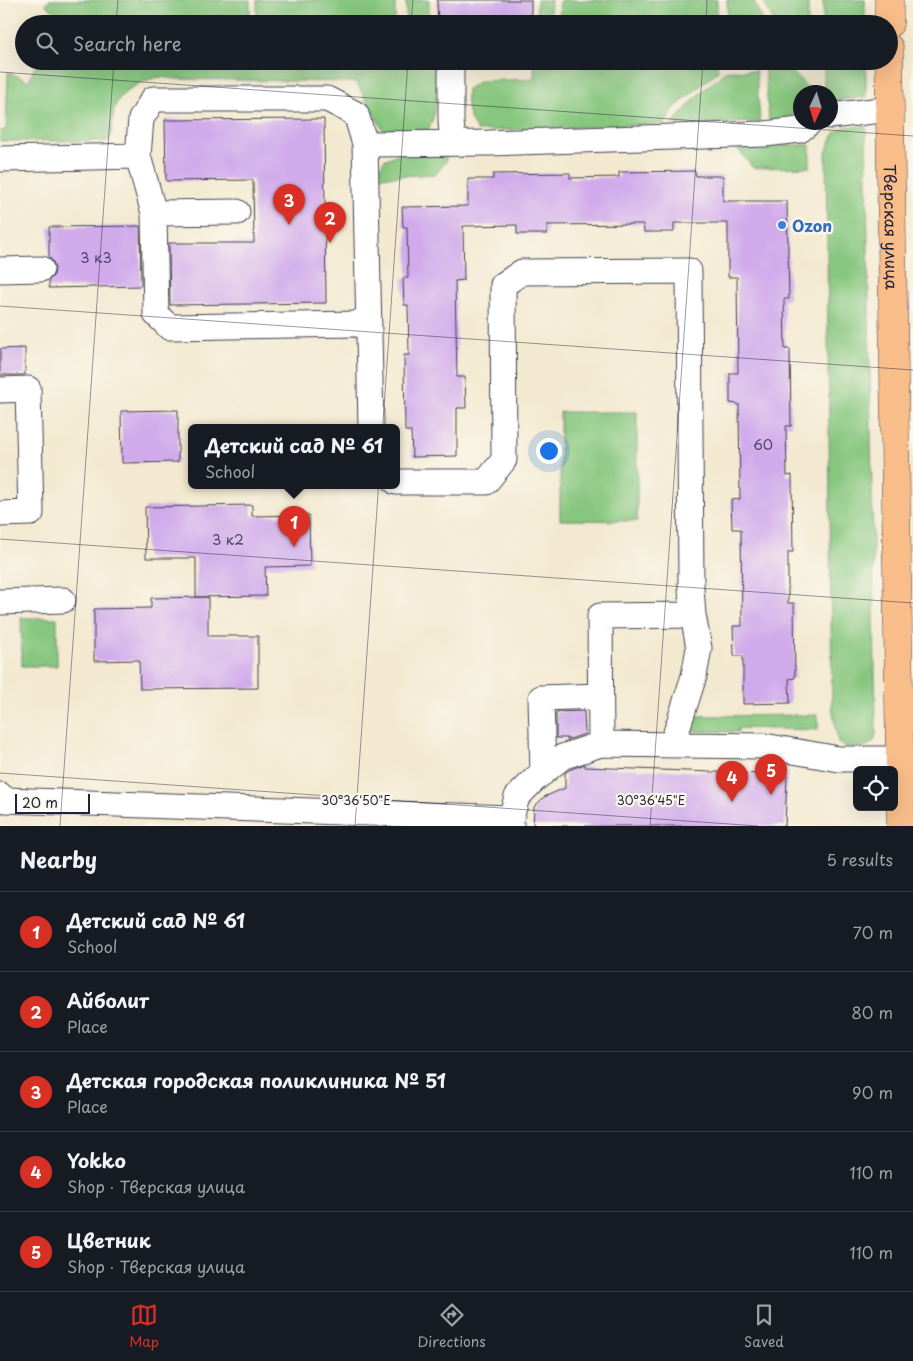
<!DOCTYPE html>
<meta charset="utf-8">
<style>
:root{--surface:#171b24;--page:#20242c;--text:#f1f3f6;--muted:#9ea1a6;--line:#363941;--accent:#d93025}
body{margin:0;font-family:"Playpen Sans",sans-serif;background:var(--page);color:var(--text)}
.controls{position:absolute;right:15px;bottom:15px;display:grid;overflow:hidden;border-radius:8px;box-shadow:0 5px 20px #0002}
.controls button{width:45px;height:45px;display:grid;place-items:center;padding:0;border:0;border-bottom:1px solid var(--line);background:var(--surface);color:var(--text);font:25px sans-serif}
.compass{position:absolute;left:793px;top:85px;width:45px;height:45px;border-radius:50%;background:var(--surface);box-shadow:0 5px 20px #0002;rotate:184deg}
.scale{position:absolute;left:15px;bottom:12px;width:75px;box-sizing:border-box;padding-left:5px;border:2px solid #22223b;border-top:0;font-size:14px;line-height:18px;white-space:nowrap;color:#22223b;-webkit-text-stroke:4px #fbf7ec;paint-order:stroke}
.you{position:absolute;left:548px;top:450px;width:18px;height:18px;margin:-12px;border:4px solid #fff;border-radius:50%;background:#1a73e8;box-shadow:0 0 0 8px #1a73e833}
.badge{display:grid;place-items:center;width:32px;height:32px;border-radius:50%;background:var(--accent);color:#fff;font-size:16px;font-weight:700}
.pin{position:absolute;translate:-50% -41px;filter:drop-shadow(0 1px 2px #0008)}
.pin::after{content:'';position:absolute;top:26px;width:18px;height:15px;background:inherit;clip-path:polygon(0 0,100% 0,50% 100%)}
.popup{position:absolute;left:188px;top:424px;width:212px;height:65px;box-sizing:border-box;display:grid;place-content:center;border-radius:8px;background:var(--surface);filter:drop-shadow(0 1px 4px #0005);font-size:16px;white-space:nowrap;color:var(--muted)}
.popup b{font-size:19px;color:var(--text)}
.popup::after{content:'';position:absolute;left:50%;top:100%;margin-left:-10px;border:10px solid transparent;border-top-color:var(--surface)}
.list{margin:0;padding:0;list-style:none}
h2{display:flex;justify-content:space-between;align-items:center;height:65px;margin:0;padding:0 20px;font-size:21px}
h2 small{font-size:16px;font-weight:400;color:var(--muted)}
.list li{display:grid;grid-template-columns:32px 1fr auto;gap:15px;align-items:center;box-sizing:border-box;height:80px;padding:0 20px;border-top:1px solid var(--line)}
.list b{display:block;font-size:19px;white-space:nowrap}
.list p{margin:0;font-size:16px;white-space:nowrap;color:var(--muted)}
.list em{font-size:16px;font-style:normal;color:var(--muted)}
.icon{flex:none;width:28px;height:28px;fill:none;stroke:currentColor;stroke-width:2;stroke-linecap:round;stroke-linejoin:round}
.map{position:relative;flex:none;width:913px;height:826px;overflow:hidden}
.search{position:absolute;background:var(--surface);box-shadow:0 5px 20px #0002;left:15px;right:15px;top:15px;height:55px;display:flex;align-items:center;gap:12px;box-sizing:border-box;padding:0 18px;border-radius:28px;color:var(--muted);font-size:19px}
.sheet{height:465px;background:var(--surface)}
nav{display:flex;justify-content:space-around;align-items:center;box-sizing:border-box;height:70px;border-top:1px solid var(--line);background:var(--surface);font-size:14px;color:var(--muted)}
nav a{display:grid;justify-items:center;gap:2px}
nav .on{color:var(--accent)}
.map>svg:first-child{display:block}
.green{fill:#86c67e;stroke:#54745c}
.building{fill:#d0aaeb}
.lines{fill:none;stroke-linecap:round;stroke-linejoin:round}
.minor-casing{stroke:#414051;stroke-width:27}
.major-casing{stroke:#414051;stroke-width:29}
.minor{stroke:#fff;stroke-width:25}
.major{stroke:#f8bd89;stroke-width:28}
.ticks{fill:none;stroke:#22223b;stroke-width:1;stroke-opacity:0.45}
.shop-dot{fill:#3f7fe0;stroke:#fbf7ec;stroke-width:2}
.labels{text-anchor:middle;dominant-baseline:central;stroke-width:4.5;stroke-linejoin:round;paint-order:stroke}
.number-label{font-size:14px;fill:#4e4467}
.shop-label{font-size:16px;font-weight:bold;fill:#366cbe;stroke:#fbf7ec;text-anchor:start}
.street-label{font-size:16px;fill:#22223b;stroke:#fbf7ec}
.ticks-label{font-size:12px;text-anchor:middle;fill:#22223b;stroke:#fbf7ec;stroke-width:4.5;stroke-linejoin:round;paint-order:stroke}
</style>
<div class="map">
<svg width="913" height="826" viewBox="0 0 913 826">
<rect width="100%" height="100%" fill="#fbf7ec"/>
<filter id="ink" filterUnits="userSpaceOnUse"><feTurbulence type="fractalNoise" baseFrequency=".02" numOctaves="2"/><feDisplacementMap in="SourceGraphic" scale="10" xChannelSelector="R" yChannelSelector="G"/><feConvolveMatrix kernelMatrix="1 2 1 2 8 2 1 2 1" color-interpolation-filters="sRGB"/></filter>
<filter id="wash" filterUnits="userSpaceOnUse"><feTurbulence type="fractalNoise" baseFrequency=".0096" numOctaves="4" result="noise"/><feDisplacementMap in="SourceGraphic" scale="20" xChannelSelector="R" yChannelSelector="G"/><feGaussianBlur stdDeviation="1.12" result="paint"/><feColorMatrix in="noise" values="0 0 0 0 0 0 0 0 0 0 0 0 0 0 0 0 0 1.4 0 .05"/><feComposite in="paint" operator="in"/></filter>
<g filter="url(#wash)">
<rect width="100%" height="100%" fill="#f3e9d0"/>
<path class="green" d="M 49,0 L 250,0 L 250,24 L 58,24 L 58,14 L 46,5 Z
M 257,0 L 395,0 L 395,24 L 257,24 Z
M 406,0 L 429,0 L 429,24 L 406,24 Z
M 537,0 L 551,0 L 549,24 L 536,24 Z
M 560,0 L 717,0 L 717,24 L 559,24 Z
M 727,0 L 753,0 L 765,24 L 728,24 Z
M 763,0 L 808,0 L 808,24 L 775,24 Z
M 823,0 L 865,0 L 865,24 L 823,24 Z
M 40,61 L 250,61 L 250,66 L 257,66 L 257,61 L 436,61 C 435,85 440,108 428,130 L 383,130 L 356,82 L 178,79 C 172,79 165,77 159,77 C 143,80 120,91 115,107 C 111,119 115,129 108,141 L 0,141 L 0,131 L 6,130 L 8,72 L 29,81 L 34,69 Z
M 534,61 L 717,61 L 718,71 L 674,108 L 665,124 L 477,131 C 467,114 466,109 467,89 L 480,81 L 534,79 Z
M 764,61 L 785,61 L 789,68 L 809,89 L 809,92 L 800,92 L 800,112 L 778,121 L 769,121 Z
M 824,61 L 866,61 L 866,97 L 831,101 L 830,92 L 824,92 Z
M 727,70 L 756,71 L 760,122 L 672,124 L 699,94 Z
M 866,126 L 876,734 C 875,737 875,739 873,742 C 867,749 845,749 838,743 L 832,705 L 826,153 C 836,125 838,128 866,126 Z
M 810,145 L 810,167 L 753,168 L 735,146 Z
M 400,153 L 446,154 L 446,161 L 436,174 L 376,177 L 384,160 Z
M 560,412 L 637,412 L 637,521 L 560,520 Z
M 21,618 L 57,618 L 57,666 L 22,666 Z
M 818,715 L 818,730 L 738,728 L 738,732 L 691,731 L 691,723 L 694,716 Z"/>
<g id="blocks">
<path class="building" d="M 437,0 L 531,0 L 531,24 L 438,24 Z
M 324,119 L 326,303 L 170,305 L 169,243 L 254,243 L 253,180 L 166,181 L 165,120 Z
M 695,171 L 696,176 L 723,176 L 723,201 L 787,201 L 789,299 L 784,299 L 785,349 L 790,349 L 791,426 L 786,426 L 787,476 L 792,475 L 793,552 L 788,552 L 788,603 L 794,603 L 795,678 L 789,679 L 790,703 L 743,704 L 743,656 L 734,656 L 733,626 L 742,626 L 741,529 L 732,529 L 731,500 L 740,499 L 739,404 L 730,403 L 730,373 L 738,373 L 737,277 L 728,277 L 728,223 L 674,223 L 674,232 L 644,232 L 643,224 L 547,225 L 547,234 L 517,234 L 517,225 L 463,226 L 464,280 L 455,281 L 457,377 L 465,377 L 466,408 L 457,408 L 457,456 L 412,457 L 411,431 L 405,431 L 404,355 L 409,355 L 408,305 L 404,305 L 403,278 L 408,278 L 407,227 L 403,227 L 402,207 L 468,206 L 468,179 L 493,179 L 493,174 L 570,173 L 570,178 L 619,177 L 619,172 Z
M 140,226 L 141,286 L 49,288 L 49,280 L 54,275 L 55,269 L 53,262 L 49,257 L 49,227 Z
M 25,348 L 25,375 L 0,375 L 0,349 Z
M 178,410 L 178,462 L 122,463 L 121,411 Z
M 252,505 L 252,516 L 309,515 L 310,566 L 265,567 L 266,596 L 196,597 L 196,558 L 146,558 L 145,507 Z
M 208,597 L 208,636 L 258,636 L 258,688 L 140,689 L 139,660 L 94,661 L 94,609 L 151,608 L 151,598 Z
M 584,711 L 585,734 L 567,740 L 567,738 L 556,738 L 556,712 Z
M 585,764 L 585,767 L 787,775 L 785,826 L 533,826 L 534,807 L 544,797 L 565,788 L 565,773 L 569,770 Z"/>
</g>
</g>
<g filter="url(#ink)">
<use href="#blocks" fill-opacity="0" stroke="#414051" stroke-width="1"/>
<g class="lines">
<g class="minor-casing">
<path id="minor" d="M 451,61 L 451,122 L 453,143
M 830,116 L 890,109
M 138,156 L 154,213 L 156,314 L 169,327 L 356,324 L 368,318
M 0,159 L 138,156 L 141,119 L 153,99 L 327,99 L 356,114 L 365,144
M 154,213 L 237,212
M 0,270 L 41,269
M 0,390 L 28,389 L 31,513 L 0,514
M 371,428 L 365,144 L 489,143 L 765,134 L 800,130 L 810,122
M 396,482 L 486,482 L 504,460 L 503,285 L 522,272 L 689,271 L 691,588 L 693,615 L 600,616 L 601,744
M 0,602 L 63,600
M 672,745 L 694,676 L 699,648 L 693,615
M 543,773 L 541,698 L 600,696
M 0,795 L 5,800 L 511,818
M 511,826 L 511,818 L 517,797 L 535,779 L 562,757 L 601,744 L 764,746 L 839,759 L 900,759"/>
</g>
<g class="major-casing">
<g id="major">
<path d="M 889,0 L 889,24"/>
<path id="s1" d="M 889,48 L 901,826"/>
</g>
</g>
<use href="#minor" class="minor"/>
<use href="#major" class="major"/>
</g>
</g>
<path class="ticks" d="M 116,24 L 118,0M 411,24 L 413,0M 706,24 L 707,0M 0,72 L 913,136M 0,306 L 913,370M 0,539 L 913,603M 0,773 L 758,826M 60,826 L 114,61M 355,826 L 408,61M 650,826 L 703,61"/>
<circle class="shop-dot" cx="782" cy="225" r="5"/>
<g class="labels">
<g class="number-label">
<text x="96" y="257">3 к3</text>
<text x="763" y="444">60</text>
<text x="228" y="539">3 к2</text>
</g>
<g class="shop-label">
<text x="792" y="225">Ozon</text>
</g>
<g class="street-label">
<text stroke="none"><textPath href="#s1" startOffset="179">Тверская улица</textPath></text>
</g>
</g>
<g class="ticks-label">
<text x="356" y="805">30°36'50"E</text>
<text x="651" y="805">30°36'45"E</text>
</g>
</svg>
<div class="controls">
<button><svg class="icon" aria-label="locate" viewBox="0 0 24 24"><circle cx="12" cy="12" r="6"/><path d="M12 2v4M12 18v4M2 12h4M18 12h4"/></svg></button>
</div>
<svg class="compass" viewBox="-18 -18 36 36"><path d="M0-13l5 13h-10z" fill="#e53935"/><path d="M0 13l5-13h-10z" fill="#9ea1a6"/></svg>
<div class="scale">20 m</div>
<div class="you"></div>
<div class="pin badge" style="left:294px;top:547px">1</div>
<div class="popup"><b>Детский сад № 61</b>School</div>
<div class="pin badge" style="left:330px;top:243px">2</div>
<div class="pin badge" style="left:289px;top:225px">3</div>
<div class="pin badge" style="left:732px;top:802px">4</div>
<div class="pin badge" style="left:771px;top:795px">5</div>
<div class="search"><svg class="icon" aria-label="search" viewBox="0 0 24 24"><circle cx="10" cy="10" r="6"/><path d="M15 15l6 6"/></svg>Search here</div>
</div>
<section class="sheet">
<h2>Nearby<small>5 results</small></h2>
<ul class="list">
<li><span class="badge">1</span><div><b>Детский сад № 61</b><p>School</p></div><em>70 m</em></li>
<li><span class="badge">2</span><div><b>Айболит</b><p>Place</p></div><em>80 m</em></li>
<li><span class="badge">3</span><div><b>Детская городская поликлиника № 51</b><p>Place</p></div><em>90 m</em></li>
<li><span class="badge">4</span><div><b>Yokko</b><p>Shop · Тверская улица</p></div><em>110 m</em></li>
<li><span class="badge">5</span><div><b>Цветник</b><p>Shop · Тверская улица</p></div><em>110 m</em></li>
</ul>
</section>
<nav>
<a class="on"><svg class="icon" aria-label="map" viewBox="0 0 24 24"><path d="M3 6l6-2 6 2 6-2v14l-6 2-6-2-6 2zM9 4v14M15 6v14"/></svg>Map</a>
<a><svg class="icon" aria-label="directions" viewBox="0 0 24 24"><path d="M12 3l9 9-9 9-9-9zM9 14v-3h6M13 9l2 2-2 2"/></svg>Directions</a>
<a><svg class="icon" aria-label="saved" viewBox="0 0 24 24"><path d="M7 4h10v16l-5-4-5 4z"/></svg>Saved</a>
</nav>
